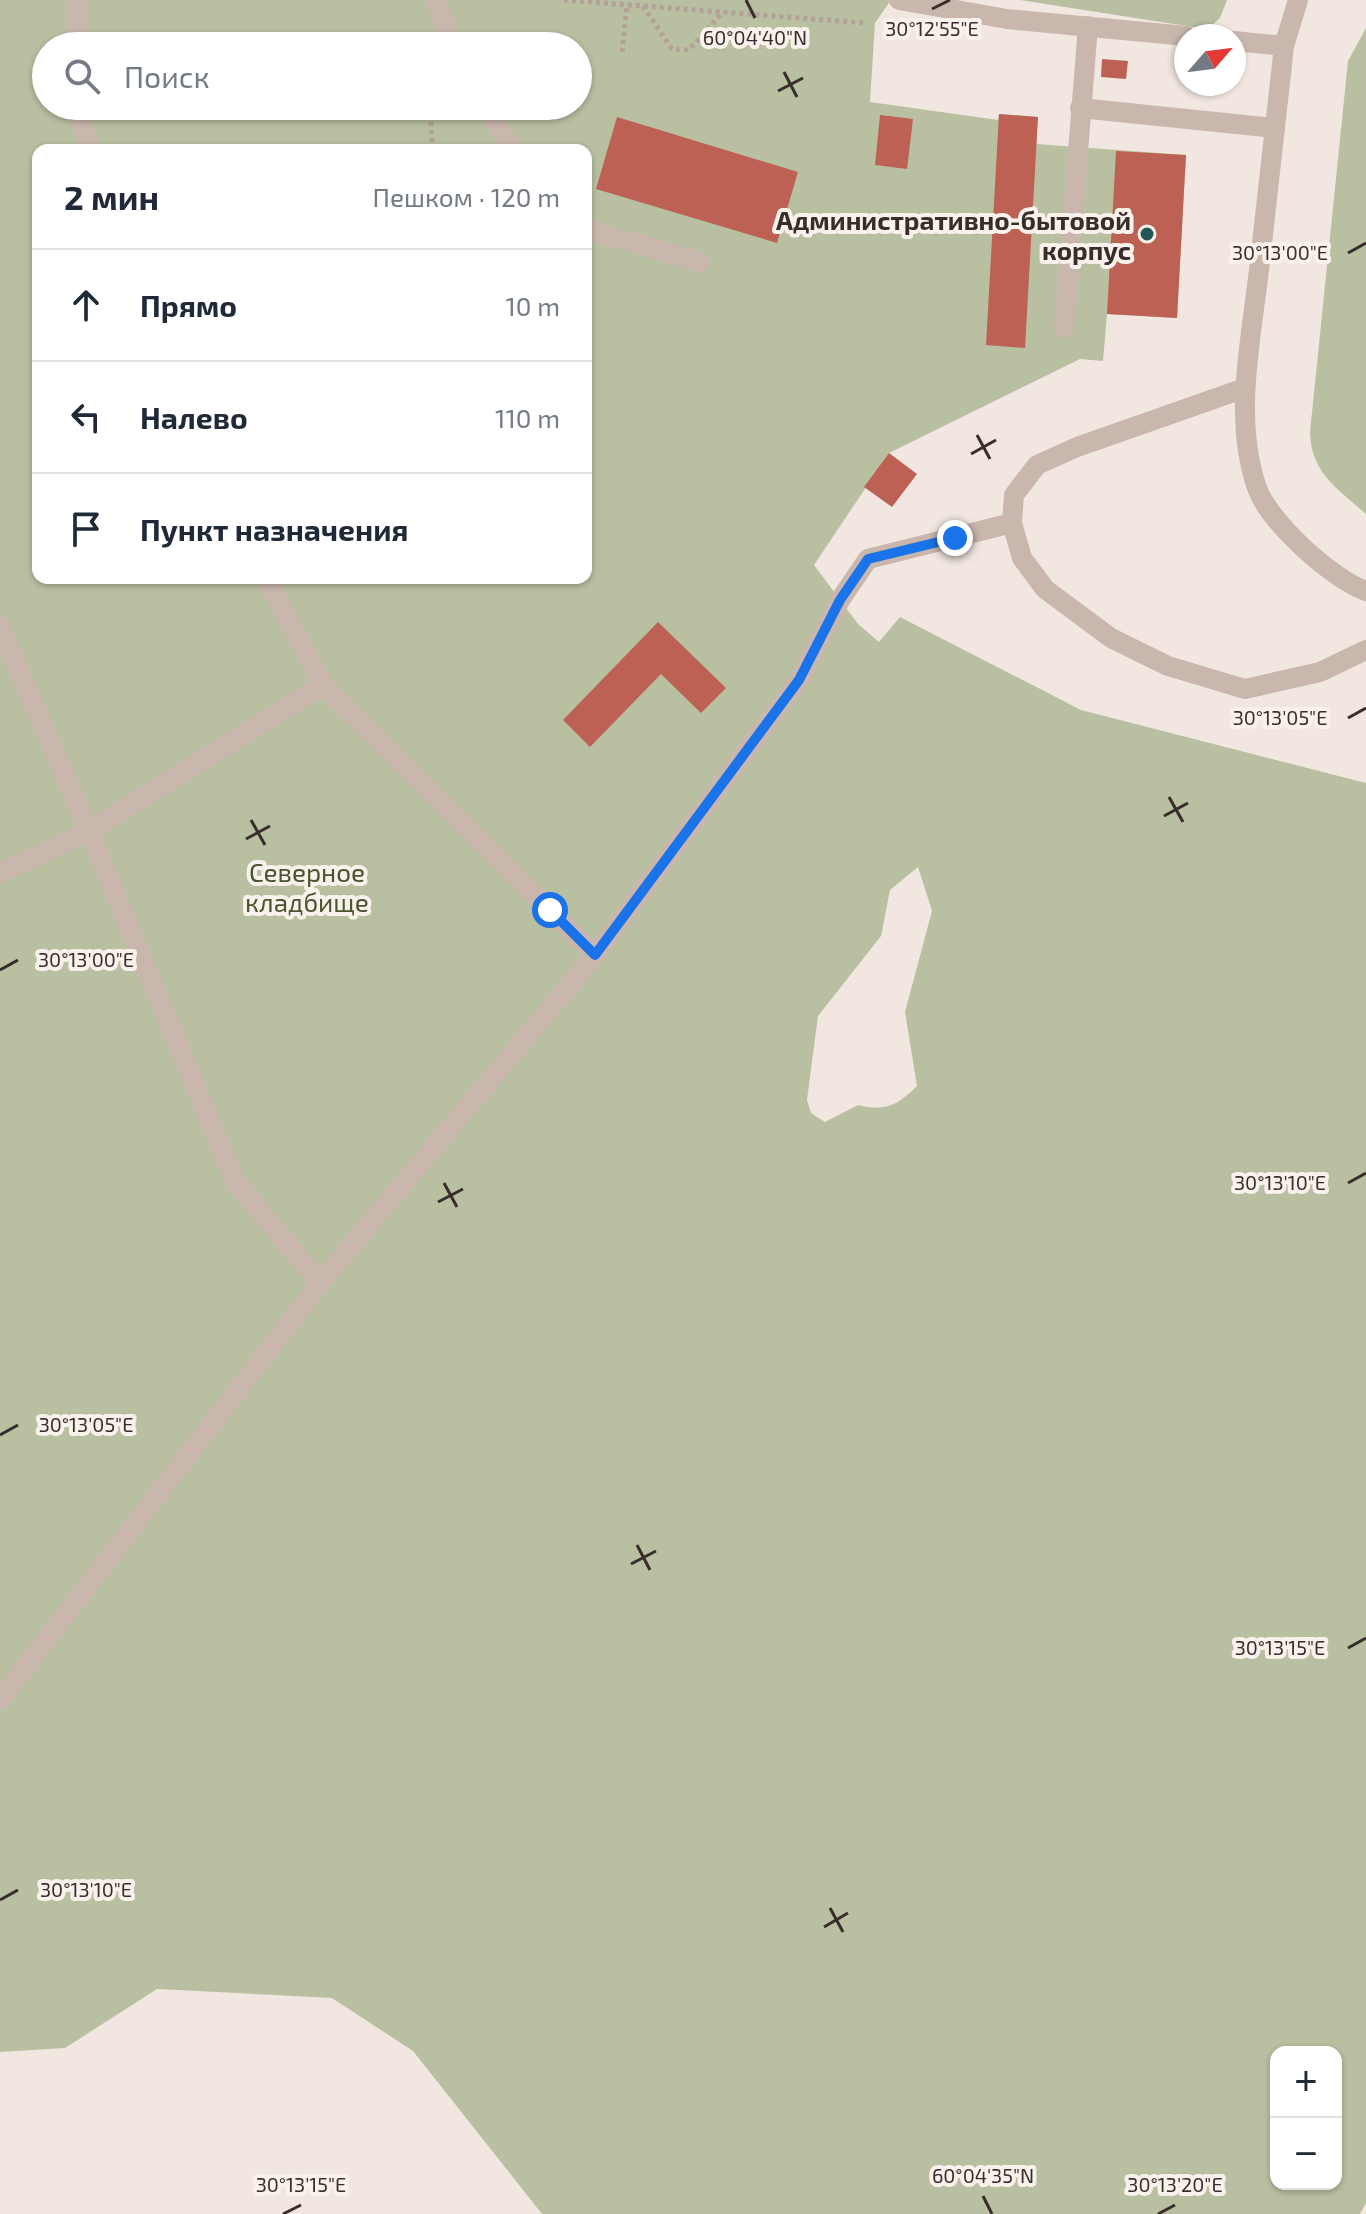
<!DOCTYPE html>
<html lang="ru">
<meta charset="utf-8">
<style>
:root{--surface:#fff;--page:#f6f6f7;--text:#1f2937;--muted:#747a83;--line:#e0e1e3}
body{margin:0;font-family:"Exo 2",sans-serif;background:var(--page);color:var(--text)}
.controls{position:absolute;right:24px;bottom:24px;display:grid;overflow:hidden;border-radius:16px;box-shadow:0 2px 6px #0004}
.controls button{width:72px;height:72px;display:grid;place-items:center;padding:0;border:0;border-bottom:2px solid var(--line);background:var(--surface);color:var(--text);font:40px sans-serif}
.compass{position:absolute;left:1174px;top:24px;width:72px;height:72px;border-radius:50%;background:var(--surface);box-shadow:0 2px 6px #0004;rotate:62deg}
.stop{position:absolute;width:24px;height:24px;margin:-18px;border:6px solid #1a73e8;border-radius:50%;background:#fff}
.stop.end{background:#1a73e8;border-color:#fff;box-shadow:0 2px 8px #0008}
.list{margin:0;padding:0;list-style:none}
h2{display:flex;justify-content:space-between;align-items:center;height:104px;margin:0;padding:0 32px;font-size:34px}
h2 small{font-size:26px;font-weight:400;color:var(--muted)}
.list li{display:grid;grid-template-columns:52px 1fr auto;gap:24px;align-items:center;box-sizing:border-box;height:112px;padding:0 32px;border-top:2px solid var(--line)}
.list b{display:block;font-size:30px;white-space:nowrap}
.list em{font-size:26px;font-style:normal;color:var(--muted)}
.icon{flex:none;width:44px;height:44px;fill:none;stroke:currentColor;stroke-width:2;stroke-linecap:round;stroke-linejoin:round}
.map{position:relative;flex:none;width:1366px;height:2214px;overflow:hidden}
.search{position:absolute;background:var(--surface);box-shadow:0 2px 6px #0004;left:32px;top:32px;width:560px;height:88px;display:flex;align-items:center;gap:20px;box-sizing:border-box;padding:0 28px;border-radius:44px;color:var(--muted);font-size:30px}
.panel{position:absolute;background:var(--surface);box-shadow:0 2px 6px #0004;left:32px;top:144px;width:560px;height:440px;border-radius:16px}
.map>svg:first-child{display:block}
.green{fill:#b9bfa1;fill-rule:evenodd}
.building{fill:#bc6153}
.lines{fill:none;stroke-linecap:round;stroke-linejoin:round}
.path{stroke:#b4a097;stroke-width:5;stroke-dasharray:4 4;stroke-linecap:butt}
.service{stroke:#c9b6ad;stroke-width:20}
.minor{stroke:#c9b6ad;stroke-width:20}
.route{stroke:#1a73e8;stroke-width:10}
.ticks{fill:none;stroke:#382d2b;stroke-width:3}
.poi-dot{fill:#235654;stroke:#f9f2ec;stroke-width:3}
.labels{text-anchor:middle;dominant-baseline:central;stroke-width:8;stroke-linejoin:round;paint-order:stroke}
.poi-label{font-size:26px;font-weight:bold;fill:#382d2b;stroke:#f9f2ec;text-anchor:end}
.park-label{font-size:26px;fill:#4b5431;stroke:#f9f2ec}
.ticks-label{font-size:20px;text-anchor:middle;fill:#382d2b;stroke:#f9f2ec;stroke-width:8;stroke-linejoin:round;paint-order:stroke}
</style>
<div class="map">
<svg width="1366" height="2214" viewBox="0 0 1366 2214">
<rect width="100%" height="100%" fill="#f1e7e0"/>
<path class="green" d="M 0,0 L 891,0 L 875,23 L 870,102 L 998,120 L 999,114 L 1038,117 L 1036,144 L 1186,155 L 1177,318 L 1107,314 L 1103,361 L 1080,359 L 889,453 L 814,565 L 858,624 L 879,642 L 900,617 L 1081,710 L 1366,783 L 1366,2203 L 1360,2214 L 542,2214 L 413,2051 L 332,1998 L 157,1989 L 65,2048 L 0,2052 ZM 46,46 L 578,46 L 578,106 L 46,106 ZM 38,150 L 586,150 L 586,578 L 38,578 ZM 918,867 L 932,911 L 905,1012 L 917,1086 C 898,1105 885,1112 858,1105 L 825,1122 L 811,1113 L 807,1100 L 818,1016 L 881,936 L 890,890 ZM 1276,2052 L 1336,2052 L 1336,2184 L 1276,2184 Z
M 1020,0 L 1227,0 L 1220,18 L 1211,26 L 1193,27 Z
M 1366,28 L 1366,514 C 1337,488 1311,473 1310,432 L 1348,61 Z"/>
<path class="building" d="M 1102,59 L 1128,61 L 1126,79 L 1101,77 Z
M 999,114 L 1038,117 L 1025,348 L 986,345 Z
M 880,115 L 913,119 L 907,169 L 875,165 Z
M 617,117 L 798,172 L 777,243 L 596,189 Z
M 1116,151 L 1186,155 L 1177,318 L 1107,314 Z
M 889,453 L 917,474 L 892,507 L 864,487 Z
M 658,622 L 726,688 L 701,713 L 661,674 L 590,747 L 563,720 Z"/>
<g class="lines">
<path class="path" d="M 564,0 L 866,23
M 643,6 L 672,49 L 689,50 L 722,13
M 622,52 L 627,5
M 430,106 L 432,142"/>
<path class="service" d="M 436,0 L 453,46
M 899,0 L 1007,19 L 1186,36
M 1234,41 L 1284,46
M 77,46 L 78,0
M 76,106 L 91,150
M 485,106 L 513,150
M 1080,108 L 1275,128
M 586,229 L 700,262
M 1064,328 L 1088,26
M 1245,388 L 1077,447 L 1037,465 L 1014,495 L 1012,523 L 1022,558 L 1045,589 L 1111,638 L 1168,666 L 1245,689 L 1320,672 L 1366,650
M 266,578 L 323,685
M 0,627 L 89,831 L 235,1181 L 320,1283
M 0,873 L 89,831 L 323,685 L 595,955
M 0,1700 L 320,1283 L 595,955 L 799,680 L 840,600 L 868,559 L 1012,523"/>
<path class="minor" d="M 1298,0 L 1284,46 C 1276,121 1267,196 1259,270 C 1251,340 1233,419 1257,488 C 1269,522 1332,579 1366,591"/>
</g>
<g class="lines">
<path class="route" d="M 550,910 L 595,955 L 799,680 L 840,600 L 868,559 L 955,538"/>
</g>
<path class="ticks" d="M 746,0 L 755,18M 932,9 L 950,0M 784,72 L 797,97M 778,91 L 803,78M 1348,253 L 1366,243M 977,435 L 990,459M 971,454 L 996,440M 1348,718 L 1366,708M 1169,797 L 1183,822M 1164,816 L 1188,803M 251,820 L 265,845M 246,839 L 270,826M 0,970 L 18,960M 444,1183 L 457,1207M 1348,1183 L 1366,1173M 438,1202 L 463,1189M 0,1435 L 18,1425M 637,1545 L 650,1570M 631,1564 L 656,1551M 1348,1648 L 1366,1638M 0,1900 L 18,1890M 830,1908 L 843,1932M 824,1927 L 848,1913M 983,2196 L 992,2214M 283,2214 L 301,2205M 1158,2214 L 1175,2205"/>
<circle class="poi-dot" cx="1147" cy="234" r="8"/>
<g class="labels">
<g class="poi-label">
<text x="1131" y="219">Административно-бытовой<tspan x="1131" dy="30">корпус</tspan></text>
</g>
<g class="park-label">
<text x="307" y="871">Северное<tspan x="307" dy="30">кладбище</tspan></text>
</g>
</g>
<g class="ticks-label">
<text x="932" y="36">30°12'55"E</text>
<text x="755" y="45">60°04'40"N</text>
<text x="1280" y="260">30°13'00"E</text>
<text x="1280" y="725">30°13'05"E</text>
<text x="86" y="967">30°13'00"E</text>
<text x="1280" y="1190">30°13'10"E</text>
<text x="86" y="1432">30°13'05"E</text>
<text x="1280" y="1655">30°13'15"E</text>
<text x="86" y="1897">30°13'10"E</text>
<text x="983" y="2183">60°04'35"N</text>
<text x="301" y="2192">30°13'15"E</text>
<text x="1175" y="2192">30°13'20"E</text>
</g>
</svg>
<div class="controls">
<button>+</button>
<button>−</button>
</div>
<svg class="compass" viewBox="-18 -18 36 36"><path d="M0-13l5 13h-10z" fill="#e53935"/><path d="M0 13l5-13h-10z" fill="#747a83"/></svg>
<div class="stop" style="left:550px;top:910px"></div>
<div class="stop end" style="left:955px;top:538px"></div>
<div class="search"><svg class="icon" aria-label="search" viewBox="0 0 24 24"><circle cx="10" cy="10" r="6"/><path d="M15 15l6 6"/></svg>Поиск</div>
<section class="panel">
<h2>2 мин<small>Пешком · 120 m</small></h2>
<ul class="list">
<li><svg class="icon" aria-label="ahead" viewBox="0 0 24 24"><path d="M12 20V5M6 11l6-6 6 6"/></svg><div><b>Прямо</b></div><em>10 m</em></li>
<li><svg class="icon" aria-label="left" viewBox="0 0 24 24"><path d="M17 20v-9H6M10 6l-5 5 5 5"/></svg><div><b>Налево</b></div><em>110 m</em></li>
<li><svg class="icon" aria-label="arrive" viewBox="0 0 24 24"><path d="M6 21V4h12l-3 4 3 4H6"/></svg><div><b>Пункт назначения</b></div></li>
</ul>
</section>
</div>
